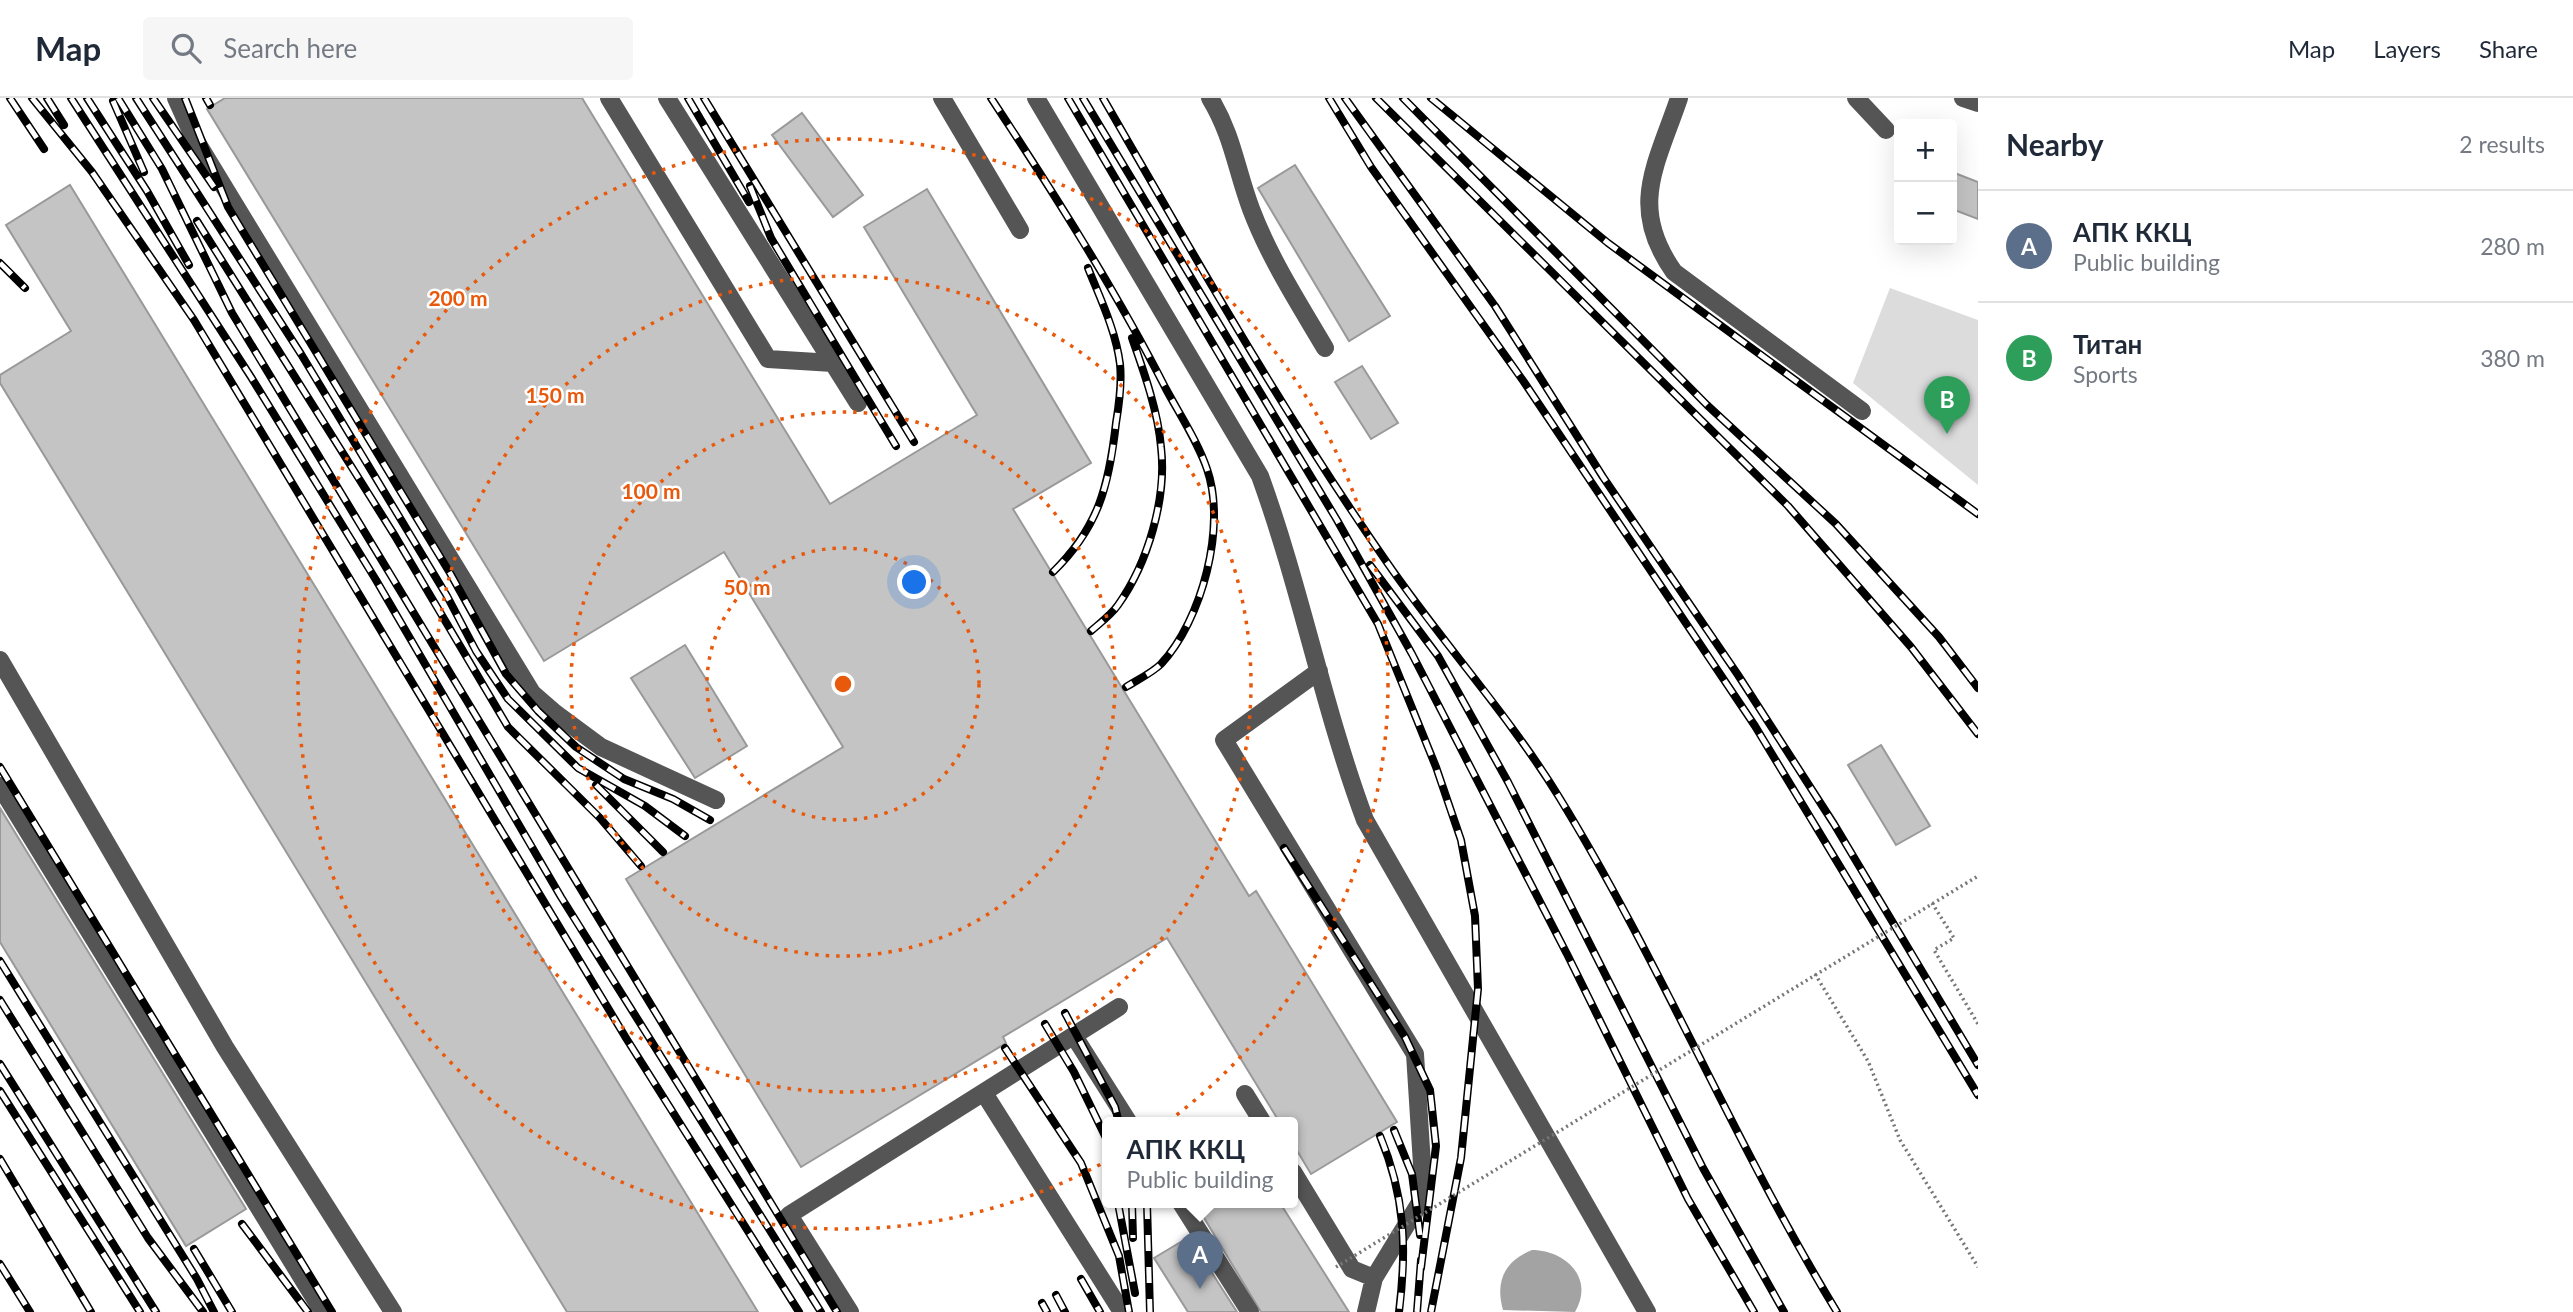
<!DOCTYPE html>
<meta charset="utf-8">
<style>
:root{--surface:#fff;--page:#f6f6f7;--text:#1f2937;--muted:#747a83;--line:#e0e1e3;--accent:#0f766e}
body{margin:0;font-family:Lato,sans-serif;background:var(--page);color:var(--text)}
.controls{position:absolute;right:21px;top:21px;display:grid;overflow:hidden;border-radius:7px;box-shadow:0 7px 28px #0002}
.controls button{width:63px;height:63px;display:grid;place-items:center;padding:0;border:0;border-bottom:2px solid var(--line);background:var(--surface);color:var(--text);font:35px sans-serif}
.you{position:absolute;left:915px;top:485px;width:24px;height:24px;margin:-18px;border:5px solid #fff;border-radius:50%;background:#1a73e8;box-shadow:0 0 0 10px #1a73e833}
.badge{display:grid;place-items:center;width:46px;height:46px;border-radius:50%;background:var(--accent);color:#fff;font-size:23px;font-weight:700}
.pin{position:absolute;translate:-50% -58px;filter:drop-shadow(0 2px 4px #0008)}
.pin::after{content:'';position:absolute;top:37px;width:24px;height:21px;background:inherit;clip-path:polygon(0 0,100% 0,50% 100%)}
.popup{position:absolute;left:1102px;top:1019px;width:196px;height:91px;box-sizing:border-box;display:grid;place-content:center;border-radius:7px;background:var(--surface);filter:drop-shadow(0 2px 5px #0005);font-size:23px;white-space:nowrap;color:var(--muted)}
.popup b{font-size:26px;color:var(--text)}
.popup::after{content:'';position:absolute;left:50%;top:100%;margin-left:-14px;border:14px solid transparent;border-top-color:var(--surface)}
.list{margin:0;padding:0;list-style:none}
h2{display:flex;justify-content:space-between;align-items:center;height:91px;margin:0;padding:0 28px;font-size:30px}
h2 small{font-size:23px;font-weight:400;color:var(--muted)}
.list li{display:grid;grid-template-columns:46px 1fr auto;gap:21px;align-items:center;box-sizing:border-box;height:112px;padding:0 28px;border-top:2px solid var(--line)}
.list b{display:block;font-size:26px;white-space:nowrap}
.list p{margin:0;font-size:23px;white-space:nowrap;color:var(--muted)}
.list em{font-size:23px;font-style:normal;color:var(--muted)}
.icon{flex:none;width:38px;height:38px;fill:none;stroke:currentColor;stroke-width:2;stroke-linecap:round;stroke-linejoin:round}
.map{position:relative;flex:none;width:1978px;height:1214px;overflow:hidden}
header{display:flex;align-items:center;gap:42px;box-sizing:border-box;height:98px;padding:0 35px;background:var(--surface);border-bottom:2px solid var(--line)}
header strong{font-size:33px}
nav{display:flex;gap:38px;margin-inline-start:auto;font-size:24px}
.search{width:490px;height:63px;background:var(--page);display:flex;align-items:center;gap:18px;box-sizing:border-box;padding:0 24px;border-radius:7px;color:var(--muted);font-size:26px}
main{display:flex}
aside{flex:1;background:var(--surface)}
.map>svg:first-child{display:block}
.green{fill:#dcdcdc}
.water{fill:#a3a3a3}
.building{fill:#c4c4c4;stroke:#999;stroke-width:2}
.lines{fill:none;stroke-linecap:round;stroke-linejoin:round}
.path{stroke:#777;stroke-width:3.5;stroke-dasharray:2 3.5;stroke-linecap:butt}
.minor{stroke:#555;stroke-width:18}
.rail-casing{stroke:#000;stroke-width:8}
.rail{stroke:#fff;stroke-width:5;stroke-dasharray:16;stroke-linecap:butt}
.path-bridge{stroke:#777;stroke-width:3.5;stroke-dasharray:2 3.5;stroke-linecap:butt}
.ring{fill:none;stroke:#e8590c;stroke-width:3.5;stroke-dasharray:3.5 7}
.centre{fill:#e8590c;stroke:#fff;stroke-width:3.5}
.ring-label{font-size:21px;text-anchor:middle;font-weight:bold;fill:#e8590c;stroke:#fff;stroke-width:5;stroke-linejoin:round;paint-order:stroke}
</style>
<header>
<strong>Map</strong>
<div class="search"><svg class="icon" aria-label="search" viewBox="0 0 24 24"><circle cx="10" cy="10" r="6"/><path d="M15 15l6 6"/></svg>Search here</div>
<nav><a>Map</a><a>Layers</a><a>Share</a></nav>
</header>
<main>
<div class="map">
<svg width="1978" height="1214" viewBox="0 0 1978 1214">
<rect width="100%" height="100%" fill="#fff"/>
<path class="green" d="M 1890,190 L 1978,222 L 1978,387 L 1853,285 Z"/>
<path class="water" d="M 1532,1152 C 1565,1152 1595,1180 1575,1214 L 1503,1212 C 1495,1184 1504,1163 1532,1152 Z"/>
<path class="building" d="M 225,0 L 582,0 L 830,406 L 977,317 L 864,129 L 927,91 L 1091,365 L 1013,411 L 1249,798 L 1256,793 L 1397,1024 L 1311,1076 L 1293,1046 L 1293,1025 L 1280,1025 L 1167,840 L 1003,939 L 1006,945 L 801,1069 L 626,781 L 843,649 L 724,454 L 544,563 L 207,11 Z
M 802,15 L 863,97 L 833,119 L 772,37 Z
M 1295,67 L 1390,218 L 1349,243 L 1258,90 Z
M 1952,74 L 1978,84 L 1978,121 L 1952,111 Z
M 70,87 L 758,1214 L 567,1214 L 0,285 L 0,277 L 71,233 L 6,127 Z
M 1362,268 L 1398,325 L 1371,341 L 1335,284 Z
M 685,547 L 747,648 L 695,680 L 631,580 Z
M 1881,647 L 1930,728 L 1896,747 L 1848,667 Z
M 0,710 L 246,1111 L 186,1148 L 0,844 Z
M 1195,1105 L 1280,1105 L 1349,1214 L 1261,1214 Z
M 1189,1139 L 1237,1214 L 1188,1214 L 1154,1160 Z"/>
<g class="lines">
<path class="path" d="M 1932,805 L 1954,840 L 1934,852 L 1978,926
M 1815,876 L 1868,963 L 1900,1042 L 1978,1169"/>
<path class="minor" d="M 176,0 L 193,38 L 532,595 L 555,615 L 601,649 L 716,702
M 609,0 L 768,261 L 833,265
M 667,0 L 858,305
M 942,0 L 1020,132
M 1036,0 L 1260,378 C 1301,491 1323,609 1365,722 L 1647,1214
M 1210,0 C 1233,38 1236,71 1251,111 C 1270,161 1298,204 1325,250
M 1679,0 C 1656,68 1628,109 1674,174 L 1862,313
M 1856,0 L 1886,32
M 1963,0 L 1978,5
M 0,562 L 225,949 L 393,1214
M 1319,573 L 1224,642 L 1415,956 L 1424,1098 L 1374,1180 L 1366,1214
M 0,688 L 323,1214
M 1074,938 L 1129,1025
M 984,995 L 1122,1214
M 1245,996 L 1263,1025
M 1293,1074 L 1352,1171 L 1374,1180
M 1181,1105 L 1250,1214
M 850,1214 L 789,1117 L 1119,909"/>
<g class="rail-casing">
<path id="rail" d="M 10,0 L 44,51
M 32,0 L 92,74 L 194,222 L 626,940 L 799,1214
M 47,0 L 64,27
M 71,0 L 251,279 L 376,482 L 561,799 L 821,1214
M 87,0 L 147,93 L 189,167
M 118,0 L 162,71 L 232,215 L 837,1214
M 136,0 L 301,256 L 447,498 L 476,553 L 508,601 L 578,670 L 645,708 L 685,738
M 153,0 L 214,89
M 185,0 L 228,109 L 450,475 L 506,576 L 538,613 L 576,649 L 624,681 L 673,701 L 710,722
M 206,0 L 210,7
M 688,0 L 749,104
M 704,0 L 914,344
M 991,0 C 1053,94 1115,191 1166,291 C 1180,317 1198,344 1207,371 C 1227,428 1202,522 1161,566 C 1152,575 1137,582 1126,589
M 1068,0 L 1378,526 L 1436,669 L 1461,742 L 1475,818 L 1478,891 L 1461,1060 L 1431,1214
M 1083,0 L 1337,422 L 1412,556 L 1568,858 L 1688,1101 L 1754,1214
M 1103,0 C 1193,156 1283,315 1386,463 C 1441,543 1508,616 1559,699 C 1661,865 1735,1047 1837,1214
M 1329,0 L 1371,69 L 1524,284 L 1755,628 L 1978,997
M 1345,0 L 1495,208 L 1603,379 L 1738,577 L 1834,726 L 1978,967
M 1376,0 L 1788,408 L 1911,549 L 1978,636
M 1403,0 L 1707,307 L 1836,426 L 1939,539 L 1978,590
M 1431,0 L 1608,145 L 1978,416
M 113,3 L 144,74
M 750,88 L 771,140 L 896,348
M 197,123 L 395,438 L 508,629 L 600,720 L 641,768
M 0,165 L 25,190
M 1370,467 L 1438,558 L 1508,684 L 1703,1070 L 1784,1214
M 1053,474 C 1099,429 1109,387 1116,325 C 1119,307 1122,285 1120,266 C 1116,233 1100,200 1088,170
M 1091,533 C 1100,525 1111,517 1118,507 C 1148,465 1167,400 1161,349 C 1158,313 1144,274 1132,240
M 0,669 L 332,1214
M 596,687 L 663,754
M 1284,750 L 1405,939 L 1430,992 L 1436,1048 L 1421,1170
M 0,863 L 197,1181 L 214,1214
M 0,902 L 148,1140 L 203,1214
M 1065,915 L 1115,1009 L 1119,1025
M 1045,926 L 1074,974 L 1107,1042
M 1005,950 L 1081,1065 L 1119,1158 L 1129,1214
M 0,966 L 156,1214
M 0,993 L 140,1214
M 1394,1032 L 1412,1076 L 1420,1137
M 1380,1038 C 1405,1098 1407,1149 1399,1214
M 0,1061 L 91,1214
M 1118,1105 L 1135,1195
M 1132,1105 L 1133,1140
M 1147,1105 L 1150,1214
M 242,1126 L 308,1214
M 194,1151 L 232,1214
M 0,1166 L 30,1214
M 1081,1181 L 1100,1214
M 1056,1197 L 1065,1214
M 1042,1205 L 1047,1214
M 1417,1214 L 1421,1162"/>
</g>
<use href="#rail" class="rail"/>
<path class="path-bridge" d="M 1336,1169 L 1978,778"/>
</g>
<g class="ring">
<circle cx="843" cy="586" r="136"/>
<circle cx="843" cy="586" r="272"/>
<circle cx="843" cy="586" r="408"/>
<circle cx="843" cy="586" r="545"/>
</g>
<circle cx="843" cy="586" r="10" class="centre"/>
<g class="ring-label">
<text x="458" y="208">200 m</text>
<text x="555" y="305">150 m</text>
<text x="651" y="401">100 m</text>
<text x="747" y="497">50 m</text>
</g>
</svg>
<div class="controls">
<button>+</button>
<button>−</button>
</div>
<div class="you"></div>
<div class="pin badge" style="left:1200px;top:1191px;background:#5c6f8a">A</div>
<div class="popup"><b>АПК ККЦ</b>Public building</div>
<div class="pin badge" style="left:1947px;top:336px;background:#2e9e5b">B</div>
</div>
<aside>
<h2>Nearby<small>2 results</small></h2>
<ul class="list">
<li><span class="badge" style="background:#5c6f8a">A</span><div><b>АПК ККЦ</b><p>Public building</p></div><em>280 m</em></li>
<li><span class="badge" style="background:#2e9e5b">B</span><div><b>Титан</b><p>Sports</p></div><em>380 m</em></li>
</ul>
</aside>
</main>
